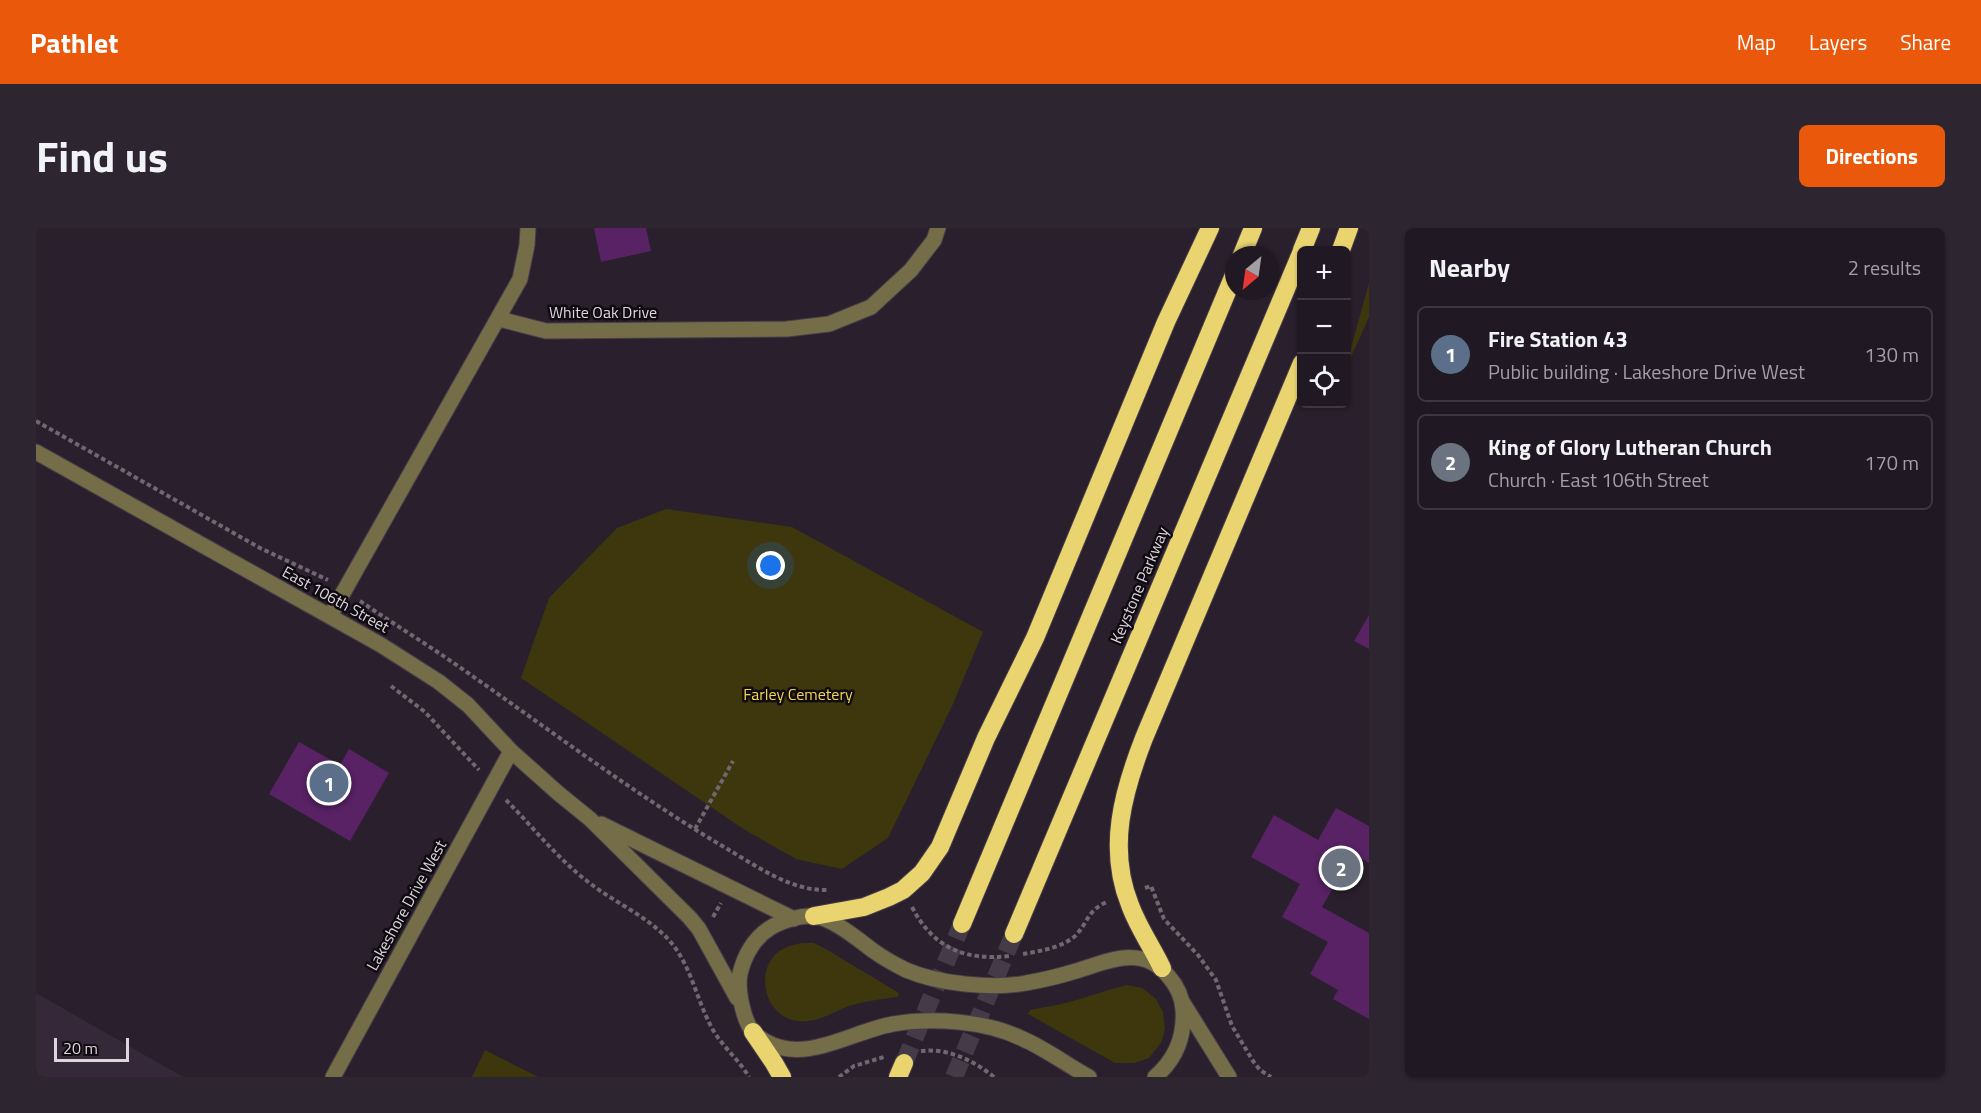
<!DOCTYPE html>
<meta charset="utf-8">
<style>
:root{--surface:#201822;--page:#2d252f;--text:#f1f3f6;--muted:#a2a0a5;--line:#3d3740;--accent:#ea580c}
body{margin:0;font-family:"Titillium Web",sans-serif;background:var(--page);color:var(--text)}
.controls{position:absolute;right:18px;top:18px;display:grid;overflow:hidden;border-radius:9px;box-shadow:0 2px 4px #0004}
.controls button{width:54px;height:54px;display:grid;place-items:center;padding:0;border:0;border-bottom:2px solid var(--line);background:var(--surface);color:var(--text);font:30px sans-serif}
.compass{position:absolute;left:1189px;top:18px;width:54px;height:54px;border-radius:50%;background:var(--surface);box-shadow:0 2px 4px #0004;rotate:209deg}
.scale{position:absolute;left:18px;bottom:15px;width:75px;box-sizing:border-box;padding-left:6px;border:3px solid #dcd5de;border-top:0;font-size:16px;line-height:21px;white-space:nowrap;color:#dcd5de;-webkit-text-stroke:4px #100b11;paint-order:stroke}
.you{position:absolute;left:735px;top:338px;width:21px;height:21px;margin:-15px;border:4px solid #fff;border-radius:50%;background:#1a73e8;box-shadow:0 0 0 9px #1a73e833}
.badge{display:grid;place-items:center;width:39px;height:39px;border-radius:50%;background:var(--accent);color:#fff;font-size:20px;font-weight:700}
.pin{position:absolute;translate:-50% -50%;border:3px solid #fff;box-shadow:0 2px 6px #0006}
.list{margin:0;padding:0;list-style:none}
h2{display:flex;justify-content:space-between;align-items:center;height:78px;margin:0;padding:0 24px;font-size:26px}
h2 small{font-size:20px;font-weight:400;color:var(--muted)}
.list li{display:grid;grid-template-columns:39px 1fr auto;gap:18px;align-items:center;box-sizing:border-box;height:96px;margin:0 12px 12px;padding:0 12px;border:2px solid var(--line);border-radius:9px}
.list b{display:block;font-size:22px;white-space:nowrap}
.list p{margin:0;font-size:20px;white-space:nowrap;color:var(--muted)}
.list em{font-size:20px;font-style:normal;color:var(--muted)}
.icon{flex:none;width:33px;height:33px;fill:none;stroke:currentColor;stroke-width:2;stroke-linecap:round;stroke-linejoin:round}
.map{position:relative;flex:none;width:1333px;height:849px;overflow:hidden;border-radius:9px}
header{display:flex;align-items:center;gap:36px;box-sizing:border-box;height:84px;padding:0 30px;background:var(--accent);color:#fff}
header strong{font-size:28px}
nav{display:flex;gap:33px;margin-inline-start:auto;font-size:21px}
.intro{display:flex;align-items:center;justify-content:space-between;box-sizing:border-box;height:144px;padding:0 36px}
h1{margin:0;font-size:42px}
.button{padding:15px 27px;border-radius:9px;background:var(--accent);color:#fff;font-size:21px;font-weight:700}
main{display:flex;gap:36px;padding:0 36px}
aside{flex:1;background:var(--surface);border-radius:9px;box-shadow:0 2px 4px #0004}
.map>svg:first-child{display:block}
.built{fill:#352839}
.green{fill:#3e360d}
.building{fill:#582265}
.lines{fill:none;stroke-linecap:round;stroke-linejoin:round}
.highway-tunnel{stroke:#453b48;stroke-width:18;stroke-dasharray:18 9;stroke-linecap:butt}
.minor-casing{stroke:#463d49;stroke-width:17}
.highway-casing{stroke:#463d49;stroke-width:20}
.path{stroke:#706772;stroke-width:4;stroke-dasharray:4.5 3;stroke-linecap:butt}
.minor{stroke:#756d48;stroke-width:15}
.highway{stroke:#e9d470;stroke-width:18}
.labels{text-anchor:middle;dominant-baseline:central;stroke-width:5;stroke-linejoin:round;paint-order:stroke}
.street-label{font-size:16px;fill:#dcd5de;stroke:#100b11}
.park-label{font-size:16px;fill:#f3d750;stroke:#100b11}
</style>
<header>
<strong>Pathlet</strong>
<nav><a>Map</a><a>Layers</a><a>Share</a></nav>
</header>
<div class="intro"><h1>Find us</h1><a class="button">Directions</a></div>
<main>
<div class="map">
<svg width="1333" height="849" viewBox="0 0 1333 849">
<rect width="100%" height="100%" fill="#2a202d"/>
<path class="built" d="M 0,765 L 147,849 L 0,849 Z"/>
<path class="green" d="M 1333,55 L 1333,89 L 1311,138 L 1311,134 Z
M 630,281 L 756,299 L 947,404 L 917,476 L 852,610 L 806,641 L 760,631 L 709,602 L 485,450 L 513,370 L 581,300 Z
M 766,715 L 778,715 L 788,720 L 863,765 L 862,769 C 846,771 831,773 816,777 C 797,783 784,795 763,793 C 733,791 719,752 737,729 C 744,720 756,717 766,715 Z
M 1091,757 L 1106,760 L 1120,771 L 1127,784 L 1129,801 L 1125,815 L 1113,830 L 1098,835 L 1079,835 L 992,786 L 994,782 C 1008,779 1023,777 1037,773 C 1055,768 1073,761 1091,757 Z
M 449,822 L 502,849 L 436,849 Z"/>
<path class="building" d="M 558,0 L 610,0 L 615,23 L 565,34 Z
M 1333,387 L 1333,421 L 1318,413 Z
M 263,514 L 304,537 L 313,521 L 353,545 L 314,613 L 233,566 Z
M 1300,580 L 1333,598 L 1333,635 L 1317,625 L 1286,679 L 1333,705 L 1333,791 L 1297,771 L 1302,762 L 1274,746 L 1292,714 L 1246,689 L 1264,656 L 1215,629 L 1238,587 L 1282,612 Z"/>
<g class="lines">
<path class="highway-tunnel" d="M 868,835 L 926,696
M 918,849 L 978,706"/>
<g class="minor-casing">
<path id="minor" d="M 463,91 L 510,103 L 751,101 L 793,96 L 835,79 L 875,42 L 898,12 L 902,0
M 0,224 L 345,417 L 403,454 L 432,477 L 475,523 L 522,565 L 554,591 L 654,690 L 663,701 L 701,770
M 294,388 L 484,51 L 491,17 L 492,0
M 565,596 L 758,691
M 1147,775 L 1193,849
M 297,849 L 475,523
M 1053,849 C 1031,837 1010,821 987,811 C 951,793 896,789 857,796 C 816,803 769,837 729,813 C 726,811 719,807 717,804 C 707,792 701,761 704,746 C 708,728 718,710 734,700 C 745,693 764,687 778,688 C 797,690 824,713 839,724 C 849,731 860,737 870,742 C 889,750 909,754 929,756 C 949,758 970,759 990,755 C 1007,752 1024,748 1040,743 C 1073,733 1107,716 1133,749 C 1141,758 1146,770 1147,781 C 1149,809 1140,831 1119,849"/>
</g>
<g class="highway-casing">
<path id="highway" d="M 1266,22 L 1275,0
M 1305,22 L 1313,0
M 1206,27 L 1217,0
M 778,688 L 828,679 L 853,669 L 867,662 L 886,645 L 904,619 L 950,510 L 999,410 L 1130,94 L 1174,0
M 926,696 L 1198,47
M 978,706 L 1266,23
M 1126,740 C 1116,719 1102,699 1094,677 C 1071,620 1087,564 1108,510 L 1266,135
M 717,804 L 738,835 L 746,849
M 862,849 L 868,835"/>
</g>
<path class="path" d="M 0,193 L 224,320 L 292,352
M 324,373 C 356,395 389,415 422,438 C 510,499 595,564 688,619 C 719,637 754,663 791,662
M 355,458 L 389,484 L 443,542
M 470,572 C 497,599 521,630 551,653 C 577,674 610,687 633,712 C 656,738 660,772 677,802 C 687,819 703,832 713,849
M 659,601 L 697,533
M 1109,660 L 1115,658 L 1128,691 L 1162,727 L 1180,752 L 1196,798 L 1217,833 L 1224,842 L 1235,849
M 876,679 C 897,720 929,733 974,728
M 677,689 L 685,675
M 987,726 C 1004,723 1024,720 1038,709 C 1052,696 1050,683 1071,674
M 885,823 C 912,820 937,832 958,849
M 803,849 L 818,838 L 848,829"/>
<use href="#minor" class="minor"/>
<use href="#highway" class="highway"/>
</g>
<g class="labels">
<g class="street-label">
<text x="567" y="84">White Oak Drive</text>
<text transform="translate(1103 357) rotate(-67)">Keystone Parkway</text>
<text transform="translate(300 371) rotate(29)">East 106th Street</text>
<text transform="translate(370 677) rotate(-61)">Lakeshore Drive West</text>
</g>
<g class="park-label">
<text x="762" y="466">Farley Cemetery</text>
</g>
</g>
</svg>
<div class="controls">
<button>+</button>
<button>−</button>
<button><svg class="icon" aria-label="locate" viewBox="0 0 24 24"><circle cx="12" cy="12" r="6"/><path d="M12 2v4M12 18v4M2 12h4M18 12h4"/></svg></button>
</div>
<svg class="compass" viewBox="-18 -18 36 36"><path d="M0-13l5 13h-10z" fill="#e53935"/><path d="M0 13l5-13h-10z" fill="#a2a0a5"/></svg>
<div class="scale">20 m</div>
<div class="you"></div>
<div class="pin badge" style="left:293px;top:555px;background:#5c6f8a">1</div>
<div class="pin badge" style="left:1305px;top:640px;background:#6b7280">2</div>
</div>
<aside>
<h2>Nearby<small>2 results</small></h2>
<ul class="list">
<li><span class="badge" style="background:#5c6f8a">1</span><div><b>Fire Station 43</b><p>Public building · Lakeshore Drive West</p></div><em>130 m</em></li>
<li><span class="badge" style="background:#6b7280">2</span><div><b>King of Glory Lutheran Church</b><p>Church · East 106th Street</p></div><em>170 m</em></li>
</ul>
</aside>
</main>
